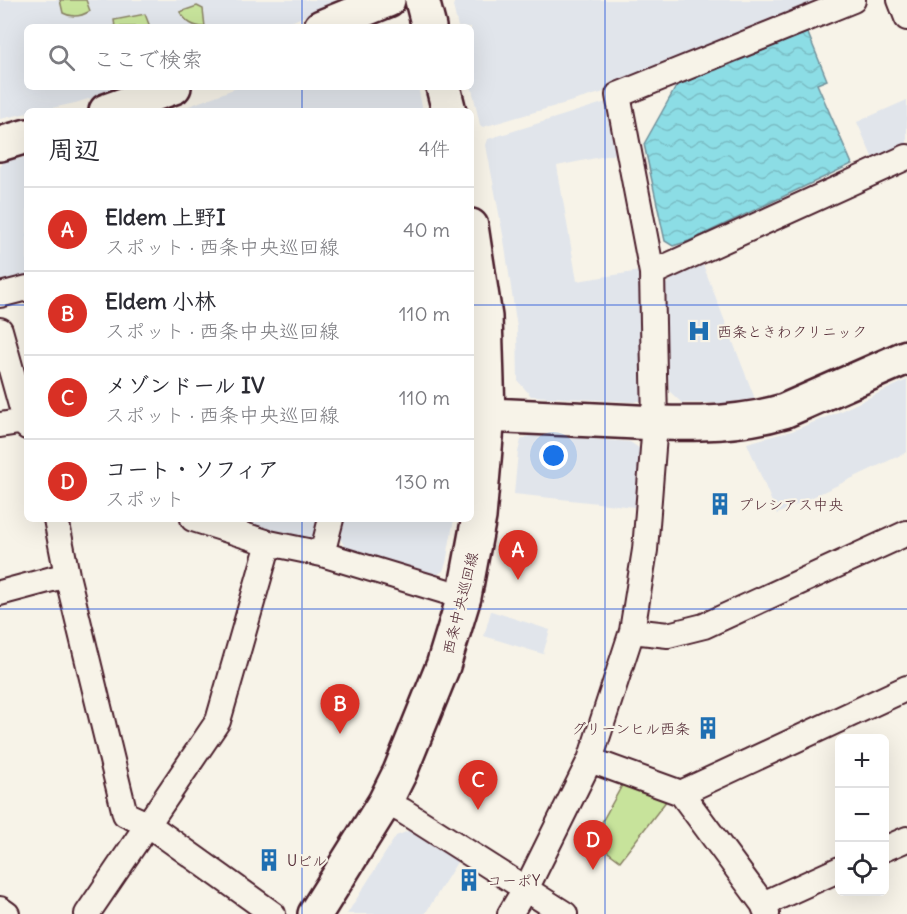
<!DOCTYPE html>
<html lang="ja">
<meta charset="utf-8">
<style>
:root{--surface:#fff;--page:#f7f7f7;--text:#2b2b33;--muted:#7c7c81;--line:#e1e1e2;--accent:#d93025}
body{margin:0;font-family:Delius,"Klee One",sans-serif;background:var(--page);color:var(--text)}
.controls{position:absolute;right:18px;bottom:18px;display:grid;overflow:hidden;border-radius:9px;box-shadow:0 6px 24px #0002}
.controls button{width:54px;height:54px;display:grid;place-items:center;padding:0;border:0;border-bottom:2px solid var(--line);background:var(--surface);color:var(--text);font:30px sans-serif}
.you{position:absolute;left:554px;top:456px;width:21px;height:21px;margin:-15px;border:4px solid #fff;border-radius:50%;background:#1a73e8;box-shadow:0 0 0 9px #1a73e833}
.badge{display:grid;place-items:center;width:39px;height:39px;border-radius:50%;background:var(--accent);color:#fff;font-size:20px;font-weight:700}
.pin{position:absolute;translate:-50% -50px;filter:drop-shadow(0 2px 3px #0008)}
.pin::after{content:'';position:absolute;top:32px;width:21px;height:18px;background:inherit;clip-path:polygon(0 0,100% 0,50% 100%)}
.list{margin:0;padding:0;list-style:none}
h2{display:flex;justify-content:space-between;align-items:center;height:78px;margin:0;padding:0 24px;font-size:26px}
h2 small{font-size:20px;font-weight:400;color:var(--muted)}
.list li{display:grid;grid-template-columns:39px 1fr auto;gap:18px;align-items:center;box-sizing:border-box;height:84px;padding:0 24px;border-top:2px solid var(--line)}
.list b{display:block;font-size:22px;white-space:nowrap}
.list p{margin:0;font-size:20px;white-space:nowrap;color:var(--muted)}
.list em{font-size:20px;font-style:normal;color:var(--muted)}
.icon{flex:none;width:33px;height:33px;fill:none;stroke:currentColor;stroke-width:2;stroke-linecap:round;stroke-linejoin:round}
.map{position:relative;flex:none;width:907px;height:914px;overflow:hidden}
.search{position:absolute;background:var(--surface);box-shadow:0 6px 24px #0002;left:24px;top:24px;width:450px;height:66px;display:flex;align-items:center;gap:15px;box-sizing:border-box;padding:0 21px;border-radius:9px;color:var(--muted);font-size:22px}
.panel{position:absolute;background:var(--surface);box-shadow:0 6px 24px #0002;left:24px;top:108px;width:450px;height:414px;border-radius:9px}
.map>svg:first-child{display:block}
.built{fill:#e1e5eb}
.green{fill:#c7e39b;stroke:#888163;stroke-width:1.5}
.water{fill:url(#water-waves);stroke:#72919b;stroke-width:1.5}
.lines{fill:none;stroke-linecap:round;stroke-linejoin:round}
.street-casing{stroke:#4a1f2b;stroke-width:28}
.secondary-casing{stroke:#4a1f2b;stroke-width:38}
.street{stroke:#f7f3e8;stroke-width:24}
.secondary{stroke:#f7f3e8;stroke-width:33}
.grid{fill:none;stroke:#1d4ed8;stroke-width:1.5;stroke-opacity:0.55}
.labels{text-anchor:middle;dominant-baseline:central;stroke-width:4.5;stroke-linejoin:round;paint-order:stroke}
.poi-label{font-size:15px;fill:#4a1f2b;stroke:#f7f3e8;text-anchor:start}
.street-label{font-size:15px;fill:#4a1f2b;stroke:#f7f3e8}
</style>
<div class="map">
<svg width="907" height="914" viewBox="0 0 907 914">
<defs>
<pattern id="water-waves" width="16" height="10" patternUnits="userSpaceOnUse" patternTransform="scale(1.5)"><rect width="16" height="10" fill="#8cdde5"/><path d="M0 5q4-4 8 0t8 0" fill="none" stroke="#7abdc5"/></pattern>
</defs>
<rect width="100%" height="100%" fill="#f7f3e8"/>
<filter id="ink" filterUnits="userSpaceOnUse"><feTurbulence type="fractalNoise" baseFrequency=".0167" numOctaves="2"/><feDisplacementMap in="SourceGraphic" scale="12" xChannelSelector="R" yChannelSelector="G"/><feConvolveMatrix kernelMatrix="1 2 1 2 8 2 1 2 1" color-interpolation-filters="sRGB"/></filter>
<g filter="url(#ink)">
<path class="built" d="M 0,0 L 342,0 L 279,27 L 27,27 L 27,87 L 128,87 L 75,103 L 38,111 L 27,111 L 27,113 L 0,119 Z
M 455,0 L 829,0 L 604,92 L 483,127 L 480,125 L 471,84 L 471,27 L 458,27 L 453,6 Z
M 239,87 L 418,87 L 423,111 L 176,111 Z
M 907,100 L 907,143 L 873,159 L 857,122 Z
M 606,102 L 612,112 L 620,153 L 557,166 L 577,281 L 640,271 L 644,400 L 634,402 L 531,396 L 518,381 L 517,328 L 504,240 L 486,145 L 488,139 Z
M 27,157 L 27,280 L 0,287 L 0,167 L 3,162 Z
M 702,262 L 755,399 L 725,403 L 682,403 L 669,391 L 664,286 L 679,272 Z
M 907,380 L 907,452 L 777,514 L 747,443 L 792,431 L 834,414 Z
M 532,434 L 630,442 L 642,450 L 635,507 L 514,494 L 518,452 L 521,440 Z
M 221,519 L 320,519 L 316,535 L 302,543 Z
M 341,519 L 454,519 L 446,563 L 443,571 L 433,577 L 348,552 L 338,535 Z
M 491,611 L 550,630 L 543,654 L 484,636 Z
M 411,830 L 459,859 L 425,914 L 347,914 L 396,836 Z"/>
<path class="green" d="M 60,0 L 86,0 L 90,11 C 82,16 72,18 63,13 Z
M 197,6 L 203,9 L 205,27 C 193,27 186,22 180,12 Z
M 145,14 L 150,27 L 115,27 L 114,20 Z
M 625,780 L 667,800 L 620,861 L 592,840 Z"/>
<path class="water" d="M 807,31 L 827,80 L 817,84 L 852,164 L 689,241 L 673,246 L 665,241 L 644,144 L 677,85 Z"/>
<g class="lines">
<g class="street-casing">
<path id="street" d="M 900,0 L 907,18
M 652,273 L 907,157
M 0,295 L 27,288
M 0,330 L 27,427
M 0,425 L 25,421
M 56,519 L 67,575 L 125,814 L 149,825 L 273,914
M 193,519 L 269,543 L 322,554 L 464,597
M 322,554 L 331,519
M 0,593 L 67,575
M 632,631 L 668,635 L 704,626 L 907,533
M 590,760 L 681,793 L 763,904 L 767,914
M 681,793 L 907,688
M 385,802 L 403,811 L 565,914
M 884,849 L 907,839
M 763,904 L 840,869
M 0,909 L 7,914
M 87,914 L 218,721 L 269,543
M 510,914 L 531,879 L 590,760 L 632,631 L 645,550 L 655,423 L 652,273 L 618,95 L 853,0"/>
</g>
<g class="secondary-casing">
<path id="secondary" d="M 422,0 L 429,27
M 321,27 L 388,0
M 443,87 L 449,111
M 106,111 L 174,87
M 0,144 L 27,136
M 488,415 C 531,417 574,419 616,421 C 672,424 730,427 784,411 L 907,357
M 315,914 L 385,802 L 400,772 L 443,666 L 464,597 L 479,517 L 488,415 L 485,317 L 471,226"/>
</g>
<use href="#street" class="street"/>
<use href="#secondary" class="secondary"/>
</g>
</g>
<path class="grid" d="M 302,0 L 302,27M 605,0 L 605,914M 302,87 L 302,111M 0,305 L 27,305M 471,305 L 907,305M 302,519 L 302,914M 0,609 L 907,609"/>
<defs>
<g id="hospital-bare" transform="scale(1.8)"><path d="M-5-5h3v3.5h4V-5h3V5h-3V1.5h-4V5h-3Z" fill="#1f6fb2" stroke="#f7f3e8" stroke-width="2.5" paint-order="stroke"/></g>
<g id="building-bare" transform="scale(1.8)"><path d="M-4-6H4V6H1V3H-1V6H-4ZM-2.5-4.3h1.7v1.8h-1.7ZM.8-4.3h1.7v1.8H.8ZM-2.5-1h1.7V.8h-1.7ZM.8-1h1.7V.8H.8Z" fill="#1f6fb2" stroke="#f7f3e8" stroke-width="2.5" paint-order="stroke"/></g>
</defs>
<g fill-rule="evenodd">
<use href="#hospital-bare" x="699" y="331"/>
<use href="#building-bare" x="720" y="504"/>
<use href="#building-bare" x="708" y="728"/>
<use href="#building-bare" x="269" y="860"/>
<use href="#building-bare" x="469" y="880"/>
</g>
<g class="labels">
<g class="poi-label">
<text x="717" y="331">西条ときわクリニック</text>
<text x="738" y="504">プレシアス中央</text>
<text x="690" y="728" text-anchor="end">グリーンヒル西条</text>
<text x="287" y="860">Uビル</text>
<text x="487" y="880">コーポY</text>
</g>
<g class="street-label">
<text transform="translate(460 603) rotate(-76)">西条中央巡回線</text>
</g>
</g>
</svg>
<div class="controls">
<button>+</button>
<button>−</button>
<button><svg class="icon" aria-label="locate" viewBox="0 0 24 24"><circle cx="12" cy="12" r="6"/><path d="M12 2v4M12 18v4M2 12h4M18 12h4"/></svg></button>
</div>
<div class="you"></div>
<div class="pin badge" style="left:518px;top:580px">A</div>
<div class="pin badge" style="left:340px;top:734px">B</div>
<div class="pin badge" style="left:478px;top:810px">C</div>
<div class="pin badge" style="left:593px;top:870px">D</div>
<div class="search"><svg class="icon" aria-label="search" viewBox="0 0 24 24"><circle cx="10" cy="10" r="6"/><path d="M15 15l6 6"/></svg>ここで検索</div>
<section class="panel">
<h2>周辺<small>4件</small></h2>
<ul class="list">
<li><span class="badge">A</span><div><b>Eldem 上野I</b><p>スポット · 西条中央巡回線</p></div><em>40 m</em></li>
<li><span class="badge">B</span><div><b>Eldem 小林</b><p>スポット · 西条中央巡回線</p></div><em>110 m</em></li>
<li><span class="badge">C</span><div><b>メゾンドール IV</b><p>スポット · 西条中央巡回線</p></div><em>110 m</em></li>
<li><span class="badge">D</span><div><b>コート・ソフィア</b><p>スポット</p></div><em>130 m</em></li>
</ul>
</section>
</div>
